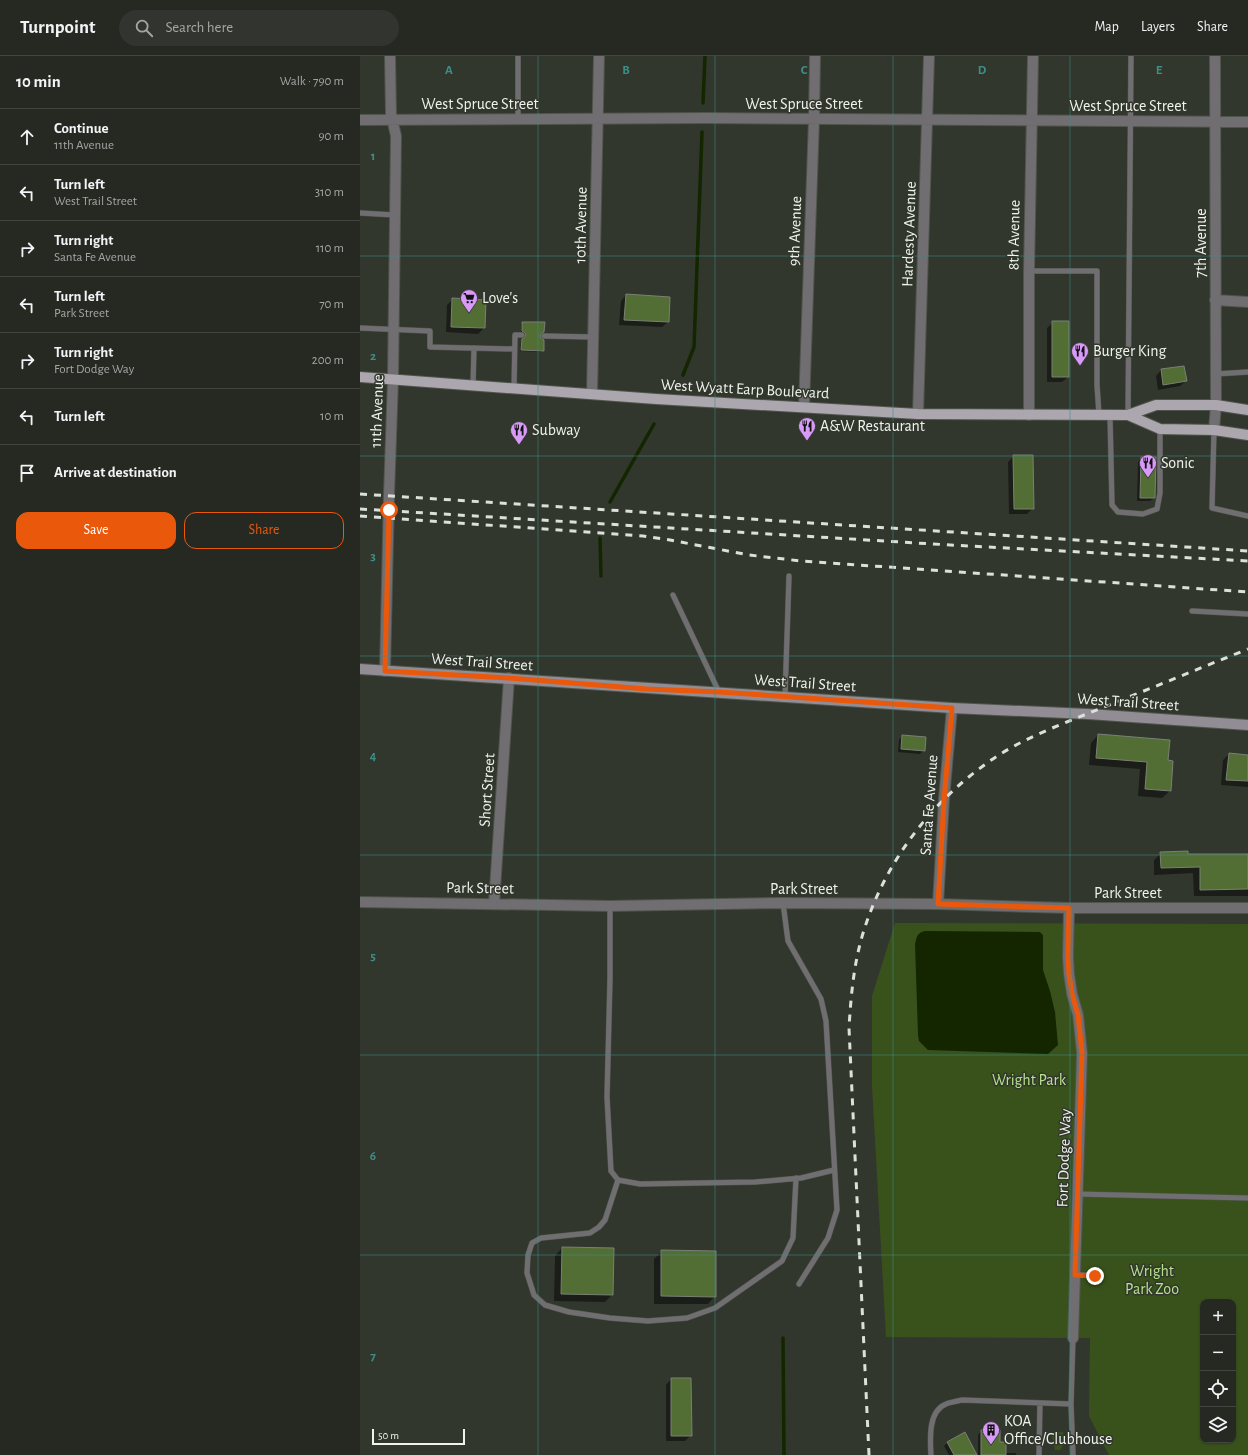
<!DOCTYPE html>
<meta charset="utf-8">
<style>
:root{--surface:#262922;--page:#32352f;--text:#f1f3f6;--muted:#a4a6a5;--line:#424540;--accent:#ea580c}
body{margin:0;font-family:"Alegreya Sans",sans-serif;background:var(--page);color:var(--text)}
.controls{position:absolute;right:12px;bottom:12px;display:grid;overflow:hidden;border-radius:8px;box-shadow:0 1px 3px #0004}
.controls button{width:36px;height:36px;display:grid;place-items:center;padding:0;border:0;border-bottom:1px solid var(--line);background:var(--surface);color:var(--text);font:20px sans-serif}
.scale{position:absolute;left:12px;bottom:10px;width:93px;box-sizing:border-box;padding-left:4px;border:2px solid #eff3ed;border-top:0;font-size:11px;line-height:14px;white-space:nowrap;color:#eff3ed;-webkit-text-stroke:3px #32372d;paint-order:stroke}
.stop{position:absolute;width:12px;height:12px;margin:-9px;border:3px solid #ea580c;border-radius:50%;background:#fff}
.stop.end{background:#ea580c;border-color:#fff;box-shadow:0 1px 4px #0008}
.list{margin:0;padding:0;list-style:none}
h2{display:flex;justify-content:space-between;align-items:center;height:52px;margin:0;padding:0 16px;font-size:17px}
h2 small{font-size:13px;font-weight:400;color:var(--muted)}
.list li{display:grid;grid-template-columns:26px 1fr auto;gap:12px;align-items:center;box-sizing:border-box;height:56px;padding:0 16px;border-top:1px solid var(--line)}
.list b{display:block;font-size:15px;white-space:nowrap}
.list p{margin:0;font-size:13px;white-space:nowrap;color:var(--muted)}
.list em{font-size:13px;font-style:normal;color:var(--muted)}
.actions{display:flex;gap:8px;padding:12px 16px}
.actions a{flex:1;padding:9px 0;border:1px solid var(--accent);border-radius:12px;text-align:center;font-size:14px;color:var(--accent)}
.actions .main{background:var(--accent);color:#fff}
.icon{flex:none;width:22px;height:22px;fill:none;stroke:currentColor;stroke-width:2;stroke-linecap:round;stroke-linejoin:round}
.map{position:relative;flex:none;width:888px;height:1399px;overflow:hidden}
header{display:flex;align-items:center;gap:24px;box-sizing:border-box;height:56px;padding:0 20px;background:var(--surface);border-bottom:1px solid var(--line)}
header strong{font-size:19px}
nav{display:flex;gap:22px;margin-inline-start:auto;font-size:14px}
.search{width:280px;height:36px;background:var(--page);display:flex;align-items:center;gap:10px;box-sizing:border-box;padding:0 14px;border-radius:22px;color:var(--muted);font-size:15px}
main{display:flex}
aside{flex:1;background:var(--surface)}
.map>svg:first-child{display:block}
.green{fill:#39521c;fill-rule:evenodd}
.water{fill:#142600}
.shadow{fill:#0007}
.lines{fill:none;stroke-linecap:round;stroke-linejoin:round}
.stream{stroke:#142600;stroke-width:3.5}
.building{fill:#536e35;stroke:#7a8075}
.service-casing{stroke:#50554c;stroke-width:6}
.minor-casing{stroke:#50554c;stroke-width:12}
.secondary-casing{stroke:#50554c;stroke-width:12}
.primary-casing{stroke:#50554c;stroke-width:12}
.service{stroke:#716e72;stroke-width:5}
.minor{stroke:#716e72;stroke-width:10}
.secondary{stroke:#928d95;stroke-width:10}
.primary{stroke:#aca6af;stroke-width:10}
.rail{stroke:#dce0da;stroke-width:3;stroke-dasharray:7 7;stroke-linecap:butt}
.route{stroke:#ea580c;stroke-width:5}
.grid{fill:none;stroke:#3c8f87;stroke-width:1;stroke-opacity:0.55}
.labels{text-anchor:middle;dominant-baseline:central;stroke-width:3;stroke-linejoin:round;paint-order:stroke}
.street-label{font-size:16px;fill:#eff3ed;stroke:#32372d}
.poi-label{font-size:16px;fill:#eff3ed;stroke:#32372d;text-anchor:start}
.park-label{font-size:16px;fill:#b7e18d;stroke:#32372d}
.grid-label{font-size:13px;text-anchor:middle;font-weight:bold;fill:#3c8f87;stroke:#32372d;stroke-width:3;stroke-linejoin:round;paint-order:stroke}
</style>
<header>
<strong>Turnpoint</strong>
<div class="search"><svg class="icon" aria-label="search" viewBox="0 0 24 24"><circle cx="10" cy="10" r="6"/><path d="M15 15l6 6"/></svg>Search here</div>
<nav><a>Map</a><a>Layers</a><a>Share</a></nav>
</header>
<main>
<aside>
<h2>10 min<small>Walk · 790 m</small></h2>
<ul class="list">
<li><svg class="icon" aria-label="ahead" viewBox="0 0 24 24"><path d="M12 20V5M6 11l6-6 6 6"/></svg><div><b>Continue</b><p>11th Avenue</p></div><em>90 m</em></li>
<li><svg class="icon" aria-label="left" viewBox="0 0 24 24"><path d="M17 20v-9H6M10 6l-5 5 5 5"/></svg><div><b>Turn left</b><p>West Trail Street</p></div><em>310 m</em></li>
<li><svg class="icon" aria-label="right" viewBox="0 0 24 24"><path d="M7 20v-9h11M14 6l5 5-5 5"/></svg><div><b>Turn right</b><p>Santa Fe Avenue</p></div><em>110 m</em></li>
<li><svg class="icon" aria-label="left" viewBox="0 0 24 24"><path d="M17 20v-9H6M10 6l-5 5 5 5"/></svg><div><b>Turn left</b><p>Park Street</p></div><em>70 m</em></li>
<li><svg class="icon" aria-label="right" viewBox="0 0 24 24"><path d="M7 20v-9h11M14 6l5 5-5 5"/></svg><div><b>Turn right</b><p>Fort Dodge Way</p></div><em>200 m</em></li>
<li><svg class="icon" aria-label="left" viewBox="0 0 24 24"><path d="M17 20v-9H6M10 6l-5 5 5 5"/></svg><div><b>Turn left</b></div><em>10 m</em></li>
<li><svg class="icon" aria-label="arrive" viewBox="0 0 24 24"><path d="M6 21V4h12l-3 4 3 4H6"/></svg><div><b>Arrive at destination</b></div></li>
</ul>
<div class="actions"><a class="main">Save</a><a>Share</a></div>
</aside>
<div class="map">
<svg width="888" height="1399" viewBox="0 0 888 1399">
<rect width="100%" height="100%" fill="#32372d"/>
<path class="green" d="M 535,867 L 888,868 L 888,1399 L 749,1399 L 729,1360 L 730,1282 L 526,1281 L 512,1030 L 512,940 ZM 843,1246 L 873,1246 L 873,1384 L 843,1384 Z
M 703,1376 L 704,1388 L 700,1394 L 695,1394 L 691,1377 Z"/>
<path class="water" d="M 565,875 L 680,876 L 683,879 L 683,914 L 690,935 L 695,956 L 698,989 L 688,998 L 568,994 L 559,985 L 558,979 L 555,888 C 557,880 557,877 565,875 Z"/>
<path class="shadow" d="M 266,239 L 308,266 L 302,271 L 259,269 L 261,245 Z
M 93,243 L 125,245 L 124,272 L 118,278 L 86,276 L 87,249 Z
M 693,266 L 708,321 L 702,326 L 687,326 L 687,272 Z
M 163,267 L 179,279 L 183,294 L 181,296 L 160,295 L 161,285 L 165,282 L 164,278 L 161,276 L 161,268 Z
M 801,314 L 826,325 L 820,330 L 798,334 L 796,320 Z
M 654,400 L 673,452 L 667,458 L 649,458 L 648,406 Z
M 781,402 L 794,442 L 790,445 L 777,445 L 778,406 Z
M 738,679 L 807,705 L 810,735 L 802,742 L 778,740 L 780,713 L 729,709 L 731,687 Z
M 542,680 L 564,694 L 560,698 L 538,696 L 539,684 Z
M 869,698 L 888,700 L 888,731 L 861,729 L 863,704 Z
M 801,797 L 827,799 L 888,799 L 888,840 L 834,840 L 833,817 L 794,819 L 794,804 Z
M 202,1192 L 252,1239 L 245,1246 L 194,1245 L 195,1200 Z
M 302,1195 L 355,1240 L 348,1248 L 294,1248 L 294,1203 Z
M 311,1323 L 331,1379 L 325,1385 L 306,1385 L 306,1329 Z
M 621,1375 L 639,1387 L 645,1397 L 656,1397 L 656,1399 L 618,1399 L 618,1379 Z
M 587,1387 L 616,1399 L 589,1399 L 584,1390 Z"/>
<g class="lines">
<path class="stream" d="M 343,47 L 345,0
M 323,319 L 334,291 L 342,76
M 250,446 L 294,368
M 240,482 L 241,520
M 423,1282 L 424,1399"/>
</g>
<path class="building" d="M 266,238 L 310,241 L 309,266 L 264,264 Z
M 92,242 L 126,244 L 125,272 L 91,271 Z
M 692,265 L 709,265 L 709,321 L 692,321 Z
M 162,266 L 185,266 L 184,276 L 182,277 L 180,280 L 181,282 L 184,284 L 184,295 L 161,294 L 162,283 L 164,282 L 166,279 L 165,277 L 162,275 Z
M 824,310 L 827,325 L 803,329 L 801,313 Z
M 653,399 L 673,399 L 674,453 L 654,453 Z
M 781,401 L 796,401 L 795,442 L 780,442 Z
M 738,678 L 810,684 L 808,704 L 813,705 L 811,735 L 785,733 L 787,706 L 736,702 Z
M 542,679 L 566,681 L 565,695 L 541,693 Z
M 869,697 L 888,699 L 888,725 L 866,724 Z
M 828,795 L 828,798 L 888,798 L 888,833 L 840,834 L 840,811 L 801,812 L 800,796 Z
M 202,1191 L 254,1192 L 253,1239 L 201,1238 Z
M 301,1194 L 356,1195 L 356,1241 L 301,1240 Z
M 311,1322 L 331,1322 L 332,1380 L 311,1380 Z
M 621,1374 L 640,1374 L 640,1386 L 646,1386 L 646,1399 L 621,1399 Z
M 605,1376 L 617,1399 L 594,1399 L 587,1386 Z"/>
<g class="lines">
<g class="service-casing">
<path id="service" d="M 158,0 L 158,64
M 0,157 L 35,159
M 669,215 L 737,215 L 737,329 L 739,359
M 0,272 L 70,275 L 70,291 L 154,293
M 184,280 L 233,281
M 855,318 L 888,316
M 113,329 L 114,292
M 154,332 L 155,279 L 162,279
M 750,359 L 752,449 L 758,456 L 783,458 L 797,453 L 800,437 L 800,373
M 768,359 L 771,0
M 854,374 L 852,452 L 888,460
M 313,539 L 359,636
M 832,555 L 888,558
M 425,641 L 429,520
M 423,847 L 428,885 L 461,943 L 466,965 L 477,1154 L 468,1182 L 439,1228
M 250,850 L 250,923 L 247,1041 L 251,1115 L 258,1124 L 280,1128 L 395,1126 L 441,1122 L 474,1114
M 258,1124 L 245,1164 L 239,1171 L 230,1177 L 181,1182 L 172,1187 L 168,1199 L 167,1217 L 174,1239 L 185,1249 L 209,1256 L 250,1262 L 288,1265 L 327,1262 L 355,1252 L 422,1205 L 433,1182 L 436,1122
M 717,1138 L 888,1142
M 715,1219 L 735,1219
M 713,1282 L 711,1348 L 713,1399
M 571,1399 C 570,1383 568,1355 586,1348 C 591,1346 597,1345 602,1344 L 711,1348
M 679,1399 L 680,1347"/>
</g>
<g class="minor-casing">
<path id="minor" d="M 0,64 L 346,62 L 888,66
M 855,244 L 888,246
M 232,338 L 239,0
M 444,351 L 454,63 L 455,0
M 558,358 L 569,0
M 669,359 L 669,215 L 673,0
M 854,374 L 856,349 L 855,0
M 25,615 L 29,439 L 33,323 L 36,80 L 31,58 L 30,0
M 0,846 L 250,850 L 423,847 L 578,848 L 709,852 L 888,852
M 134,848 L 149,622
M 578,848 L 584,743 L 592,652
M 709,852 L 708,901 L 709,918 L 712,938 L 718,959 L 722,997 L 713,1282"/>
</g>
<g class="secondary-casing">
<path id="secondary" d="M 0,613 L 592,652 L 728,658 L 888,669"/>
</g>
<g class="primary-casing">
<path id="primary" d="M 0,321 L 296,343 L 558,358 L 768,359 L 796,349 L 856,349 L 888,354
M 768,359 L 800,373 L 854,374 L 888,379"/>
</g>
<use href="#service" class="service"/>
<use href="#minor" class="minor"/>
<use href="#secondary" class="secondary"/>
<use href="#primary" class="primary"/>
<path class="rail" d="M 0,438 L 888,495
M 0,453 L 573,488 L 888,505
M 0,460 L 283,480 L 310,484 L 389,499 L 441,505 L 888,536
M 509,1399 L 489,972 C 491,938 494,904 505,871 C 526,807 568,750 623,710 C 657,684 700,669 739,653 C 789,633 838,613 888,593"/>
</g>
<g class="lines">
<path class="route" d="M 29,454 L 25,615 L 149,622 L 287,633 L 359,636 L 592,652 L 584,744 L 578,848 L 709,852 L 708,902 L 709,918 L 712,938 L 718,959 L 722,997 L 715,1219 L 735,1220"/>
</g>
<path class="grid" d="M 178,0 L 178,1399M 355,0 L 355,1399M 533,0 L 533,1399M 710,0 L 710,1399M 0,200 L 888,200M 0,400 L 888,400M 0,600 L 888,600M 0,799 L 888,799M 0,999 L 888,999M 0,1199 L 888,1199"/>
<defs>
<g id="supermarket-pin" transform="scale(0.9)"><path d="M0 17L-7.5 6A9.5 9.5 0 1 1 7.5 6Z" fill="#d89af8" stroke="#32372d"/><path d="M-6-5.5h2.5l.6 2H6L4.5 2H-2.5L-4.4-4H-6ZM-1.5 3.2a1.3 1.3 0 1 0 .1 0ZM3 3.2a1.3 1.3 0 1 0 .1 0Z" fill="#111"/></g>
<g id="restaurant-pin" transform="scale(0.9)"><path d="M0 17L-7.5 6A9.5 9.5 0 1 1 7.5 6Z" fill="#d89af8" stroke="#32372d"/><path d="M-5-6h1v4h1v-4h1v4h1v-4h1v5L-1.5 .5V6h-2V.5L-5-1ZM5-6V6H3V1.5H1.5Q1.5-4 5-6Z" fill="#111"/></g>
<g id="building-pin" transform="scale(0.9)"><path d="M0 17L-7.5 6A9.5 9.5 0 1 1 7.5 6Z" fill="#d89af8" stroke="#32372d"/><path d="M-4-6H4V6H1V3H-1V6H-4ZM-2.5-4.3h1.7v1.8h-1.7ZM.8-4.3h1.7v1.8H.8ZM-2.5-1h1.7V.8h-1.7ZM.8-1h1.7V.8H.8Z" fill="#111"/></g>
</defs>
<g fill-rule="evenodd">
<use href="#supermarket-pin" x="109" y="242"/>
<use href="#restaurant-pin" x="720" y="295"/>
<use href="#restaurant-pin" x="447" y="370"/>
<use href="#restaurant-pin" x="159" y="374"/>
<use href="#restaurant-pin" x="788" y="407"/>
<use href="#building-pin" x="631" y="1374"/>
</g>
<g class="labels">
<g class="street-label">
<text x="120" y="48">West Spruce Street</text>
<text x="444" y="48">West Spruce Street</text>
<text x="768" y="50">West Spruce Street</text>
<text transform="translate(221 169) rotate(-89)">10th Avenue</text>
<text transform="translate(435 175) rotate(-88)">9th Avenue</text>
<text transform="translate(549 178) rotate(-88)">Hardesty Avenue</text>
<text transform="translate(654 179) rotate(-89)">8th Avenue</text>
<text transform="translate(841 187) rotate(-90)">7th Avenue</text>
<text transform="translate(385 333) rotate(3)">West Wyatt Earp Boulevard</text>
<text transform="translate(17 355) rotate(-88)">11th Avenue</text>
<text transform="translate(122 606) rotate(4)">West Trail Street</text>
<text transform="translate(445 627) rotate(4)">West Trail Street</text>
<text transform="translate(768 646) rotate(4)">West Trail Street</text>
<text transform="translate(127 734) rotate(-86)">Short Street</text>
<text transform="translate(569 749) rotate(-86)">Santa Fe Avenue</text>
<text transform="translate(120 832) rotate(1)">Park Street</text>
<text x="444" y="833">Park Street</text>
<text x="768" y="837">Park Street</text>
<text transform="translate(704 1102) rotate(-88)">Fort Dodge Way</text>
</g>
<g class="poi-label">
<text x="122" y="242">Love's</text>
<text x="733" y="295">Burger King</text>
<text x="460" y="370">A&amp;W Restaurant</text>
<text x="172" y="374">Subway</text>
<text x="801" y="407">Sonic</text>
<text x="644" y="1365">KOA<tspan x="644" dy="18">Office/Clubhouse</tspan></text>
</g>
<g class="park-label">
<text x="669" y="1024">Wright Park</text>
<text x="792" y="1215">Wright<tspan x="792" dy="18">Park Zoo</tspan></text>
</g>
</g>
<g class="grid-label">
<text x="89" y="18">A</text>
<text x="266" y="18">B</text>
<text x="444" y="18">C</text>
<text x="622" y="18">D</text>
<text x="799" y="18">E</text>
<text x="13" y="104">1</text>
<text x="13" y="304">2</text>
<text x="13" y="504">3</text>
<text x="13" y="704">4</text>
<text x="13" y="904">5</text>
<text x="13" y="1104">6</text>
<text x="13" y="1304">7</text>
</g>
</svg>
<div class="controls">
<button>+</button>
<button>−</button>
<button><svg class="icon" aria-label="locate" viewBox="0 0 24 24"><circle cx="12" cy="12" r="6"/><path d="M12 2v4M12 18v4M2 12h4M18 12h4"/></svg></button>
<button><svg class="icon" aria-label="layers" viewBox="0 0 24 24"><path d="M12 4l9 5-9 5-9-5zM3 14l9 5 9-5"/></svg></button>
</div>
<div class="scale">50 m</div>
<div class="stop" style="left:29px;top:454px"></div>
<div class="stop end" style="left:735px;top:1220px"></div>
</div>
</main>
